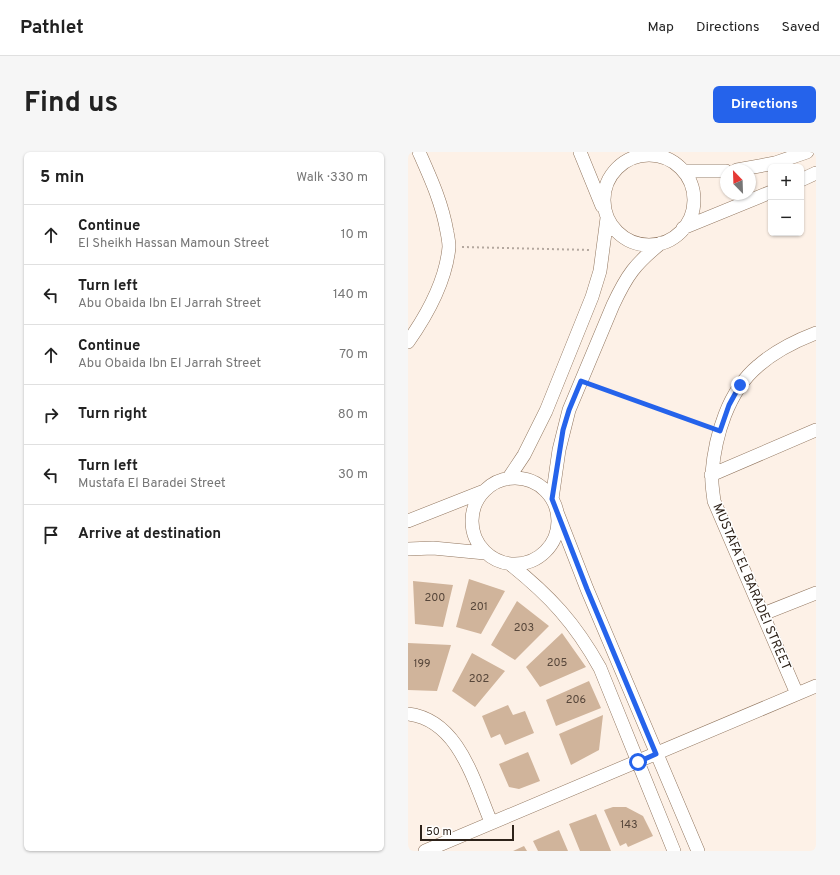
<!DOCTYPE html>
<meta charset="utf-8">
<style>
:root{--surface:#fff;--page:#f6f6f6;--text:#222;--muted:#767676;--line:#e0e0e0;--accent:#2563eb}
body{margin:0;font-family:Overpass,sans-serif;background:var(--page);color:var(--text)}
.controls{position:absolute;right:12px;top:12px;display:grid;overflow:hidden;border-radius:6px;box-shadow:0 1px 3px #0004}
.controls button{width:36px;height:36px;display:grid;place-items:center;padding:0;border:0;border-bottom:1px solid var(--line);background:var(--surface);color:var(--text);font:20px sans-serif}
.compass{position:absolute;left:312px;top:12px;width:36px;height:36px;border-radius:50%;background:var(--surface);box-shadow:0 1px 3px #0004;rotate:337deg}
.scale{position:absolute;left:12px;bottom:10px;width:94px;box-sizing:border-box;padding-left:4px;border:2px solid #2d2219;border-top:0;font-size:11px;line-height:14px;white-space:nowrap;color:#2d2219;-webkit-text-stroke:3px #fff;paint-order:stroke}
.stop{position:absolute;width:12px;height:12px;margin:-9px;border:3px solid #2563eb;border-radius:50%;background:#fff}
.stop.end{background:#2563eb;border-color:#fff;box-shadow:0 1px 4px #0008}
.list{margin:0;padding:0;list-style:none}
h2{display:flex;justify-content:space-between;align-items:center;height:52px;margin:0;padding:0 16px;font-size:17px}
h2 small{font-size:13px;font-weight:400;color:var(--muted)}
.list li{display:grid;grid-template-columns:26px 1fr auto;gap:12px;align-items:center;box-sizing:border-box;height:60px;padding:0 16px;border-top:1px solid var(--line)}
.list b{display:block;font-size:15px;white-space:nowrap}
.list p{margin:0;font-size:13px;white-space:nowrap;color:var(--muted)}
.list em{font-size:13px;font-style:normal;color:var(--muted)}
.icon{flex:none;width:22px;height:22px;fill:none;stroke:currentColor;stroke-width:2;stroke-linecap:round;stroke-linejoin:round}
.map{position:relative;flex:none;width:408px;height:699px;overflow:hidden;border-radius:6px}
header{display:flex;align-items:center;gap:24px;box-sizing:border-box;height:56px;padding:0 20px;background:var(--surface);border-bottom:1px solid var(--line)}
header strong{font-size:19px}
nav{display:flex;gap:22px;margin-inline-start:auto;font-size:14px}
.intro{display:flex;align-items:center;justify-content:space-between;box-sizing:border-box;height:96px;padding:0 24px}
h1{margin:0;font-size:28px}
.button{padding:10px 18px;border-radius:6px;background:var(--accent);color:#fff;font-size:14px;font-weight:700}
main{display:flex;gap:24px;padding:0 24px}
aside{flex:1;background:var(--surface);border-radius:6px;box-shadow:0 1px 3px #0004}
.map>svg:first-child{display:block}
.building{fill:#d0b49b}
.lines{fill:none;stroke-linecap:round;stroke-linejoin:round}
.minor-casing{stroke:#91765f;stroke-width:14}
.path{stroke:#b4a89f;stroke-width:2;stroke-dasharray:2 3;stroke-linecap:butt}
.minor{stroke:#fff;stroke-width:13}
.route{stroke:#2563eb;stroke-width:5}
.labels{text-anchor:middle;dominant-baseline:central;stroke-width:3;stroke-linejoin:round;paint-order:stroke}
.number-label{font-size:11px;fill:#56463a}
.street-label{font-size:13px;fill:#2d2219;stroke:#fff}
</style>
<header>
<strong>Pathlet</strong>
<nav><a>Map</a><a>Directions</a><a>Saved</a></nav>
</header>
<div class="intro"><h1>Find us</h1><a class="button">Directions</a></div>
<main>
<aside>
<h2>5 min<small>Walk · 330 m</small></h2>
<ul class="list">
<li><svg class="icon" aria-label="ahead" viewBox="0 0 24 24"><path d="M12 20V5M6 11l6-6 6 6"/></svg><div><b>Continue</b><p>El Sheikh Hassan Mamoun Street</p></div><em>10 m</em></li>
<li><svg class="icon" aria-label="left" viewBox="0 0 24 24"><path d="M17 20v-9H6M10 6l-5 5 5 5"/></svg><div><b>Turn left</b><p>Abu Obaida Ibn El Jarrah Street</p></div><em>140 m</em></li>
<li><svg class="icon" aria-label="ahead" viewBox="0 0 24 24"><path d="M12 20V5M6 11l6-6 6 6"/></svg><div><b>Continue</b><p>Abu Obaida Ibn El Jarrah Street</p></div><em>70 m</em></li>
<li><svg class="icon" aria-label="right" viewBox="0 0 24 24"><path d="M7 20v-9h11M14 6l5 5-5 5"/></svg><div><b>Turn right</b></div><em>80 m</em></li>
<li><svg class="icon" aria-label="left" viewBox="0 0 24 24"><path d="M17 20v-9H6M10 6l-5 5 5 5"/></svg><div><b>Turn left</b><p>Mustafa El Baradei Street</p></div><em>30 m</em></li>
<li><svg class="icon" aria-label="arrive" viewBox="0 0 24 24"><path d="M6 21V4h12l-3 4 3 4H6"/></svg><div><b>Arrive at destination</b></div></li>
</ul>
</aside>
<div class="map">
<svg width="408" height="699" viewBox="0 0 408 699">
<rect width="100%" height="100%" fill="#fdf1e7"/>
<path class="building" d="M 61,427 L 97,439 L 73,482 L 48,475 Z
M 5,429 L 45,433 L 35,475 L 7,472 Z
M 109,449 L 141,474 L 107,508 L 83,493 Z
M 154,481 L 178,515 L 132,535 L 118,515 Z
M 0,491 L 43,493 L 29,539 L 0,538 Z
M 64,501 L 97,519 L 67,555 L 44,539 Z
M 181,529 L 193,556 L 148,574 L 138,548 Z
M 100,553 L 105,563 L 117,559 L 126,581 L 97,593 L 92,582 L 83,586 L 74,564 Z
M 195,563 L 191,598 L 163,613 L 151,582 Z
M 120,600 L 132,629 L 111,637 L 101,635 L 91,612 Z
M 205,655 L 218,655 L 235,664 L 245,684 L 220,695 L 218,691 L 212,694 L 196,658 Z
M 188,662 L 203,699 L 172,699 L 161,672 Z
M 151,678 L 160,699 L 130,699 L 125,689 Z
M 116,694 L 119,699 L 105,699 Z"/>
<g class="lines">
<g class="minor-casing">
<path id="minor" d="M 172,0 L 194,54
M196 48a45 45 0 1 1 90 0a45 45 0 1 1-90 0Z
M 329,18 L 367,11 L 399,0
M 276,19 L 318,19
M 393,28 L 408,21
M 275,76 L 363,40
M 0,190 C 19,163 38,128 41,95 C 41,91 40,85 39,80 C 34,51 23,27 11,0
M 303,323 L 408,278
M64 369a43 43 0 1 1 86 0a43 43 0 1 1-86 0Z
M 100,327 L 116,303 L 138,259 L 184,145 L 192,119 L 199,66
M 144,347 L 151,298 L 161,258 L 205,153 C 219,123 227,112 253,91
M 149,360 L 179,437 L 290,699
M 0,369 L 76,339
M 0,397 L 25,396 L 77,401
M 102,412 C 142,444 167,471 192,516 L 266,699
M 355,462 L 408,441
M 389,542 L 306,349 C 305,340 303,330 304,321 C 307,284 320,239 350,214 C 367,199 387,189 408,181
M 0,562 C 51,568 66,630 83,670
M 17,699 L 408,534"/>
</g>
<path class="path" d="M 54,95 L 182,98
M 184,233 L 300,275"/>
<use href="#minor" class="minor"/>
</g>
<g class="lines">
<path class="route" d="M 230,610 L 248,602 L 179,437 L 144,347 L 155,278 L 161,258 L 173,229 L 312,279 L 321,253 L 332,233"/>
</g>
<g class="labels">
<g class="number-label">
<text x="27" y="446">200</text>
<text x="71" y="455">201</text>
<text x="116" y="476">203</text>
<text x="149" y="511">205</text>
<text x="14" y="512">199</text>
<text x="71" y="527">202</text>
<text x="168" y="548">206</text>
<text x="221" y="673">143</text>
</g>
<g class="street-label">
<text transform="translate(343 435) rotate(67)">MUSTAFA EL BARADEI STREET</text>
</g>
</g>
</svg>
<div class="controls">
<button>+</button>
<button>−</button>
</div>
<svg class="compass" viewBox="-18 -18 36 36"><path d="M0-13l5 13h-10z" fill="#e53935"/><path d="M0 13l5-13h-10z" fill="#767676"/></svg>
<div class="scale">50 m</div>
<div class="stop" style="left:230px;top:610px"></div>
<div class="stop end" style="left:332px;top:233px"></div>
</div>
</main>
